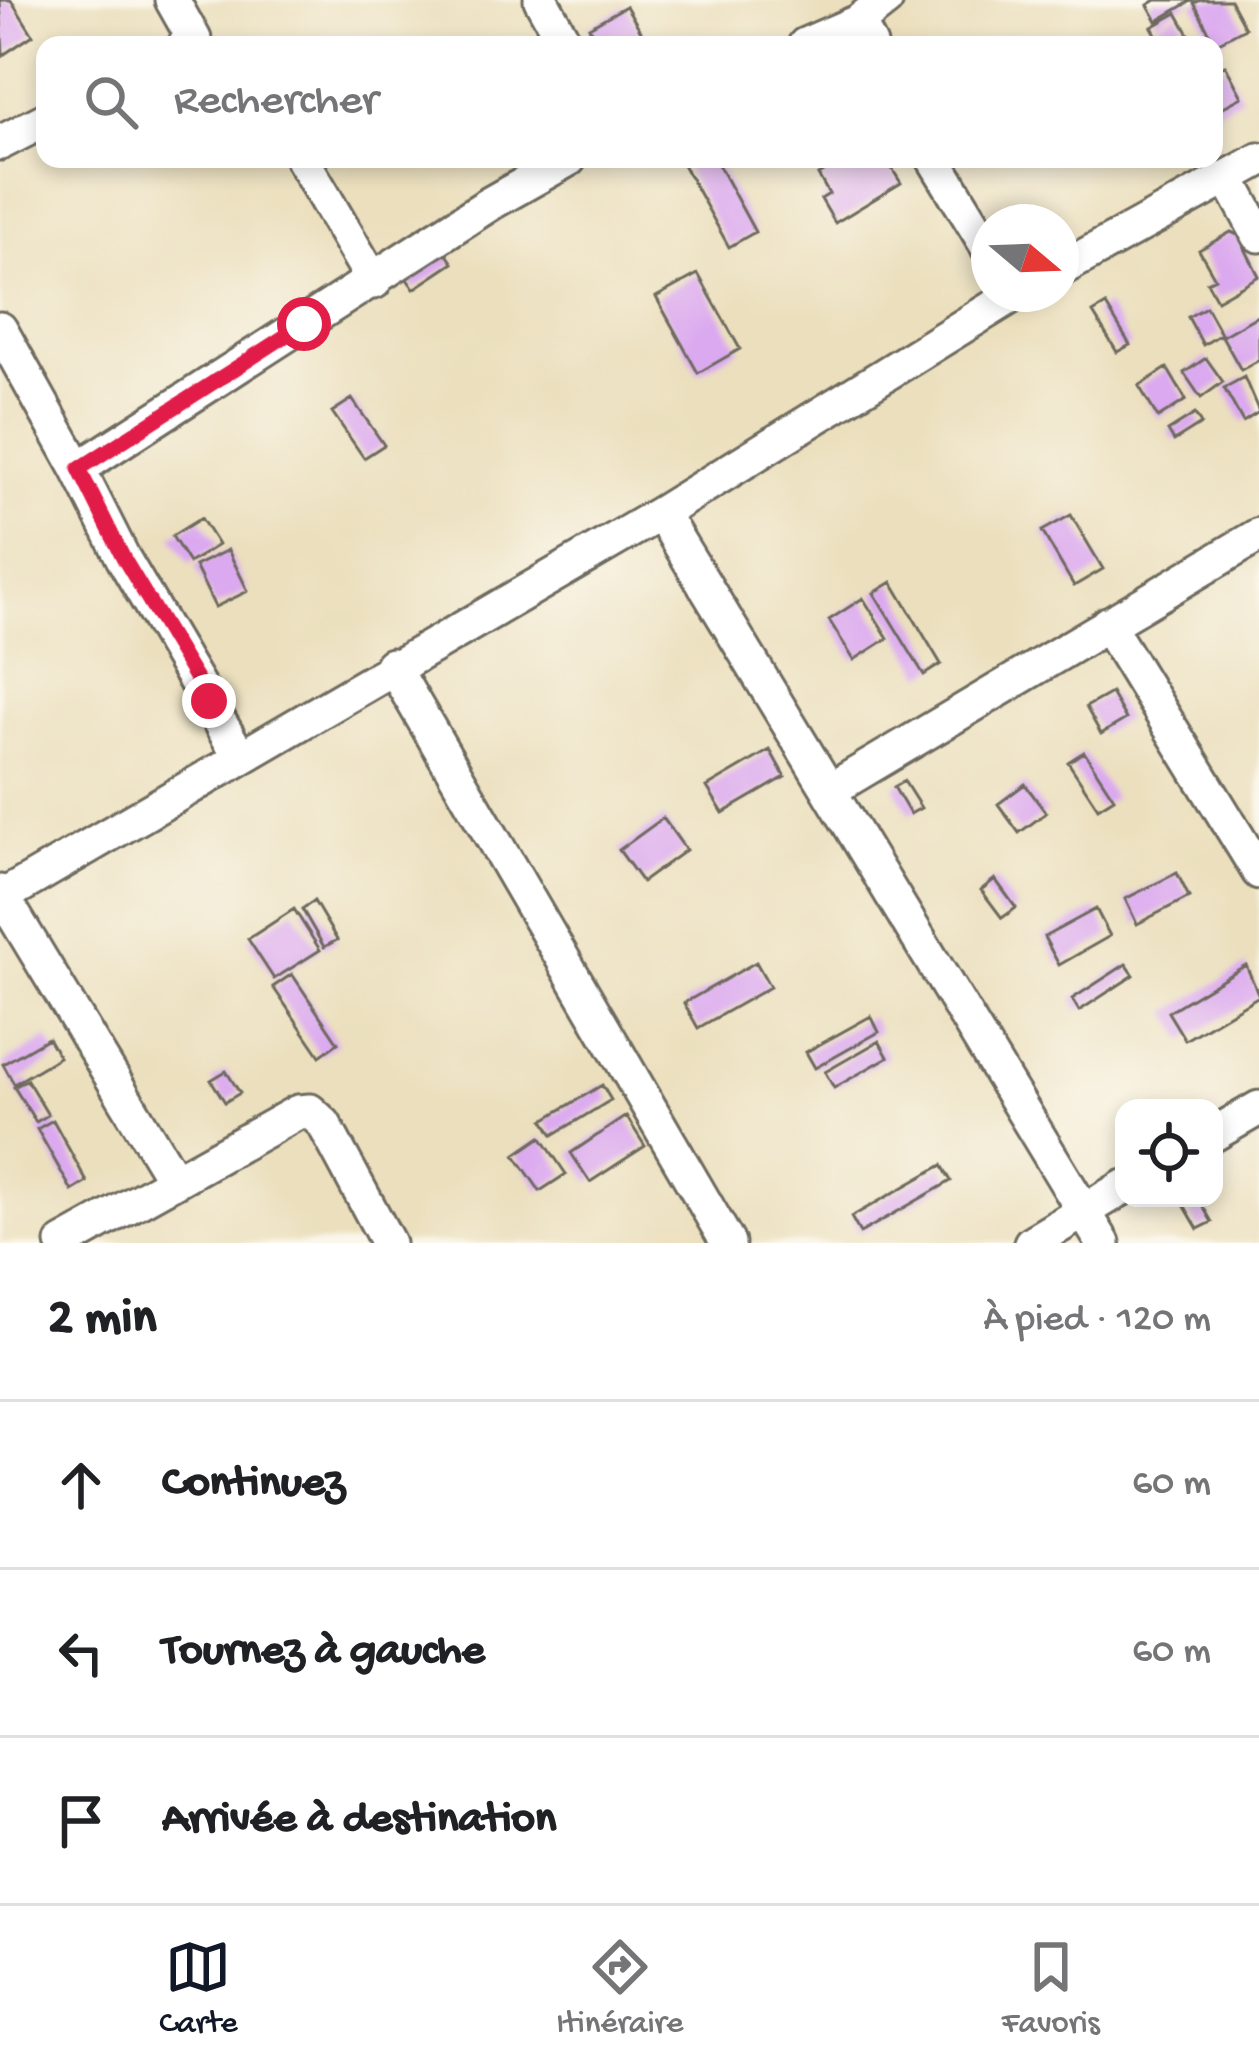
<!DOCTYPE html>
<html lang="fr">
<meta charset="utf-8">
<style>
:root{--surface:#fff;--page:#f6f6f6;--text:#202124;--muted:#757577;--line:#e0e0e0;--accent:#111827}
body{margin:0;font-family:"Gochi Hand",sans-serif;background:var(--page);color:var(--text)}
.controls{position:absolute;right:36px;bottom:36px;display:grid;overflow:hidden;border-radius:24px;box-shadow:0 6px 18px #0003}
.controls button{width:108px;height:108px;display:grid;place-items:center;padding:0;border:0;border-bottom:3px solid var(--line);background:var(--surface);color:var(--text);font:60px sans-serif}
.compass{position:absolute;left:971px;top:204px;width:108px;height:108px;border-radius:50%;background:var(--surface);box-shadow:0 6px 18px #0003;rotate:109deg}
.stop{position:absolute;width:36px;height:36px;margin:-27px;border:9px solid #e11d48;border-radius:50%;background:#fff}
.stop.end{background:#e11d48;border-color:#fff;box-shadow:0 3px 12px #0008}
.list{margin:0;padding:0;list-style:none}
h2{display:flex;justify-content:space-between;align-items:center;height:156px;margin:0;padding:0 48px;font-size:51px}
h2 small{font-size:39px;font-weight:400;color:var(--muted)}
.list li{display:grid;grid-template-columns:78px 1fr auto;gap:36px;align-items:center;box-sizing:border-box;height:168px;padding:0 48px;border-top:3px solid var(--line)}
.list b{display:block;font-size:45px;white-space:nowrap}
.list em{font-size:39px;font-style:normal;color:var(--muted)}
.icon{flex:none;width:66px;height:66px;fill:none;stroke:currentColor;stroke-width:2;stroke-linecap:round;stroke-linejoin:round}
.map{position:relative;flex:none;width:1259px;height:1243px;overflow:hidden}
.search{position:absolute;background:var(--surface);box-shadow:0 6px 18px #0003;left:36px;right:36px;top:36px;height:132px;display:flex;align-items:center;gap:30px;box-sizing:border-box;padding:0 42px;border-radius:24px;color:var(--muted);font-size:45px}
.sheet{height:660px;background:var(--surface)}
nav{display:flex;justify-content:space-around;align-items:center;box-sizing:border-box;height:168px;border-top:3px solid var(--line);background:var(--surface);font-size:33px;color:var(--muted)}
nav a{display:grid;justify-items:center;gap:6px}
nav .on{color:var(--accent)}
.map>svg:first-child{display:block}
.building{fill:#dba9ef}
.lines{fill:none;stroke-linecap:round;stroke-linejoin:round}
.minor-casing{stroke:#6e6a5e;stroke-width:39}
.minor{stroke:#fff;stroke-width:33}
.route{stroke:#e11d48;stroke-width:15}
</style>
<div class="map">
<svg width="1259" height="1243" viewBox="0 0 1259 1243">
<rect width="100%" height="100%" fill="#fbf7ec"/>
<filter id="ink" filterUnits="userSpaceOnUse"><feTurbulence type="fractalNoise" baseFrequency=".00833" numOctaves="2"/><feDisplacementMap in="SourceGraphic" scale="24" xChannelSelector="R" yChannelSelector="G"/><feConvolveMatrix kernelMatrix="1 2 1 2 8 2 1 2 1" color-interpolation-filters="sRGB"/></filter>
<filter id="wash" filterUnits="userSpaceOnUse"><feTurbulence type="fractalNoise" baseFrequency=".004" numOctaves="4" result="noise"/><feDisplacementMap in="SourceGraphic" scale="48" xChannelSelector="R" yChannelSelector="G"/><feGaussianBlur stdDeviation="2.7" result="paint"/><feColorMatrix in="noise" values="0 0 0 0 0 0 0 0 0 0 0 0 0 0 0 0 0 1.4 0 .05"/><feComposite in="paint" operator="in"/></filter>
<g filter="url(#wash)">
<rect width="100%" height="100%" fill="#ebdfbd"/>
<g id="blocks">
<path class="building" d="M 0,0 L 11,0 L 33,35 L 3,55 Z
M 1156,0 L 1193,0 L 1157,21 L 1148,5 Z
M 1201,0 L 1230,0 L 1245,28 L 1215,44 L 1194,3 Z
M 626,6 L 649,45 L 599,45 L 589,27 Z
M 1177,13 L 1195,45 L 1162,45 L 1152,27 Z
M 1225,65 L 1242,97 L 1214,112 L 1214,71 Z
M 680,159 L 715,159 L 755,232 L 729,247 Z
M 844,159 L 886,159 L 901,183 L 835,223 L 821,199 L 829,194 L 818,175 Z
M 1231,232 L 1238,235 L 1259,276 L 1217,300 L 1207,282 L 1215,278 L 1199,250 Z
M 441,246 L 453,263 L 414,289 L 402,272 Z
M 698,274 L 740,349 L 698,373 L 656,297 Z
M 1106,305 L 1130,345 L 1117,352 L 1093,313 Z
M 1206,307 L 1221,334 L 1203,345 L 1188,317 Z
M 1259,315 L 1259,360 L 1241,370 L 1222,336 Z
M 1206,358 L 1223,382 L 1201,398 L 1184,373 Z
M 1167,368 L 1186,400 L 1158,418 L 1139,386 Z
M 1244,377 L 1259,412 L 1243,422 L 1224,388 Z
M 352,399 L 384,445 L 364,458 L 332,412 Z
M 1195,414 L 1201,424 L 1174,441 L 1168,431 Z
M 1071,515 L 1103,569 L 1074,586 L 1042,531 Z
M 201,518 L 218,545 L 189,563 L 172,536 Z
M 228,550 L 248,591 L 215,607 L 195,566 Z
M 892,582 L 941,664 L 924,675 L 874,593 Z
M 863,598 L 888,638 L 854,660 L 829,620 Z
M 1111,693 L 1126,719 L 1101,734 L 1086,707 Z
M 770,750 L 785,777 L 723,813 L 707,787 Z
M 1084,752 L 1114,798 L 1098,808 L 1068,762 Z
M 904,781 L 921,808 L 910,814 L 894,787 Z
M 1025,784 L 1046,813 L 1019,833 L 998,804 Z
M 663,818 L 686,850 L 642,882 L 619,850 Z
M 1177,873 L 1189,897 L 1137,924 L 1125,899 Z
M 995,879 L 1016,908 L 1002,918 L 981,890 Z
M 314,901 L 337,940 L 324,947 L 302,909 Z
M 294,909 L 320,950 L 274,979 L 248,939 Z
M 1096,909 L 1110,936 L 1059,965 L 1044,937 Z
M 756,962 L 770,987 L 698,1028 L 684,1003 Z
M 1126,964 L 1134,975 L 1079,1011 L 1072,999 Z
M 1246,965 L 1259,996 L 1185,1040 L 1168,1012 Z
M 292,974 L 338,1043 L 320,1056 L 273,987 Z
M 871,1016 L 879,1032 L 815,1068 L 806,1052 Z
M 48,1038 L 59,1057 L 14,1084 L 3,1064 Z
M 879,1041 L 888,1057 L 834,1088 L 825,1072 Z
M 226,1071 L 240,1093 L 225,1102 L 211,1080 Z
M 27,1080 L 48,1115 L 36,1122 L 14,1087 Z
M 602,1085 L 611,1100 L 553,1135 L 544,1120 Z
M 626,1116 L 645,1146 L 590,1182 L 571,1153 Z
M 53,1120 L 87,1182 L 72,1191 L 37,1129 Z
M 541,1137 L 566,1174 L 540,1191 L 515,1155 Z
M 942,1165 L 951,1181 L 860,1233 L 851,1217 Z
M 1180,1198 L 1198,1198 L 1212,1222 L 1198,1229 Z"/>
</g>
</g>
<g filter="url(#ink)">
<use href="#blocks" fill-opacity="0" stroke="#6e6a5e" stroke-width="3"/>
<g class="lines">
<g class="minor-casing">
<path id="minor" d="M 172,0 L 194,39 L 185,45
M 541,0 L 566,45
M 858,22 L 886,0
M 805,45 L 858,22 L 870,45
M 0,143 L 45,120
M 302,159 L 374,282
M 934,159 L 989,249
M 1228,178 L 1259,235
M 1061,269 L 1259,160
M 0,329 L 78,469
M 661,513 L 1103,1243
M 1107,624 L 1259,872
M 392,665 L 728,1243
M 239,755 L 123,558 L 78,469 L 491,203 L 569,159
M 830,790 L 1259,535
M 0,892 L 174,1180
M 0,898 L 661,513 L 1015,294
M 1214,1134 L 1259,1108
M 63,1243 L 298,1112 L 310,1111 L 324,1124 L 388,1243
M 1031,1243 L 1124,1187"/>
</g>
<use href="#minor" class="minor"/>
</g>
</g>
<g class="lines" filter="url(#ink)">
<path class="route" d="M 209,701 L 124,559 L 79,469 L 304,324"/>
</g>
</svg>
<div class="controls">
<button><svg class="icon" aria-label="locate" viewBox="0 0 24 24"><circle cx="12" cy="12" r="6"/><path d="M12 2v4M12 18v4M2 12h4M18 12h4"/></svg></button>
</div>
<svg class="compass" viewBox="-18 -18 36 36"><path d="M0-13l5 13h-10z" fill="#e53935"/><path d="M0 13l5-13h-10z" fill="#757577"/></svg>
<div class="stop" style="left:304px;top:324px"></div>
<div class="stop end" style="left:209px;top:701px"></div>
<div class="search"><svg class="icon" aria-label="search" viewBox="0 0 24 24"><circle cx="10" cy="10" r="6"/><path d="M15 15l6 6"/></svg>Rechercher</div>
</div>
<section class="sheet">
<h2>2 min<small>À pied · 120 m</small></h2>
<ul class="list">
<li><svg class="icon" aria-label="ahead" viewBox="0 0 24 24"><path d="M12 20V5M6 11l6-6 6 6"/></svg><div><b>Continuez</b></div><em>60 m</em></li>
<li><svg class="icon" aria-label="left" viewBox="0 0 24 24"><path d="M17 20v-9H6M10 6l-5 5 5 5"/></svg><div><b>Tournez à gauche</b></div><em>60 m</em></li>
<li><svg class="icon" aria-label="arrive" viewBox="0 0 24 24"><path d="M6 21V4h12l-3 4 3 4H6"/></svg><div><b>Arrivée à destination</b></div></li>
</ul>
</section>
<nav>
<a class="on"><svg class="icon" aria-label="map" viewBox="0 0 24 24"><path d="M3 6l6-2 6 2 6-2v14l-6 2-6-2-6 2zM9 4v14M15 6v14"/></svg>Carte</a>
<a><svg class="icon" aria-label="directions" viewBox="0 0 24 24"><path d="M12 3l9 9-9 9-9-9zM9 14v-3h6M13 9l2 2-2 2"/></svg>Itinéraire</a>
<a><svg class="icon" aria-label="saved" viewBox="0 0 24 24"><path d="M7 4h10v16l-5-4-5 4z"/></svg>Favoris</a>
</nav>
